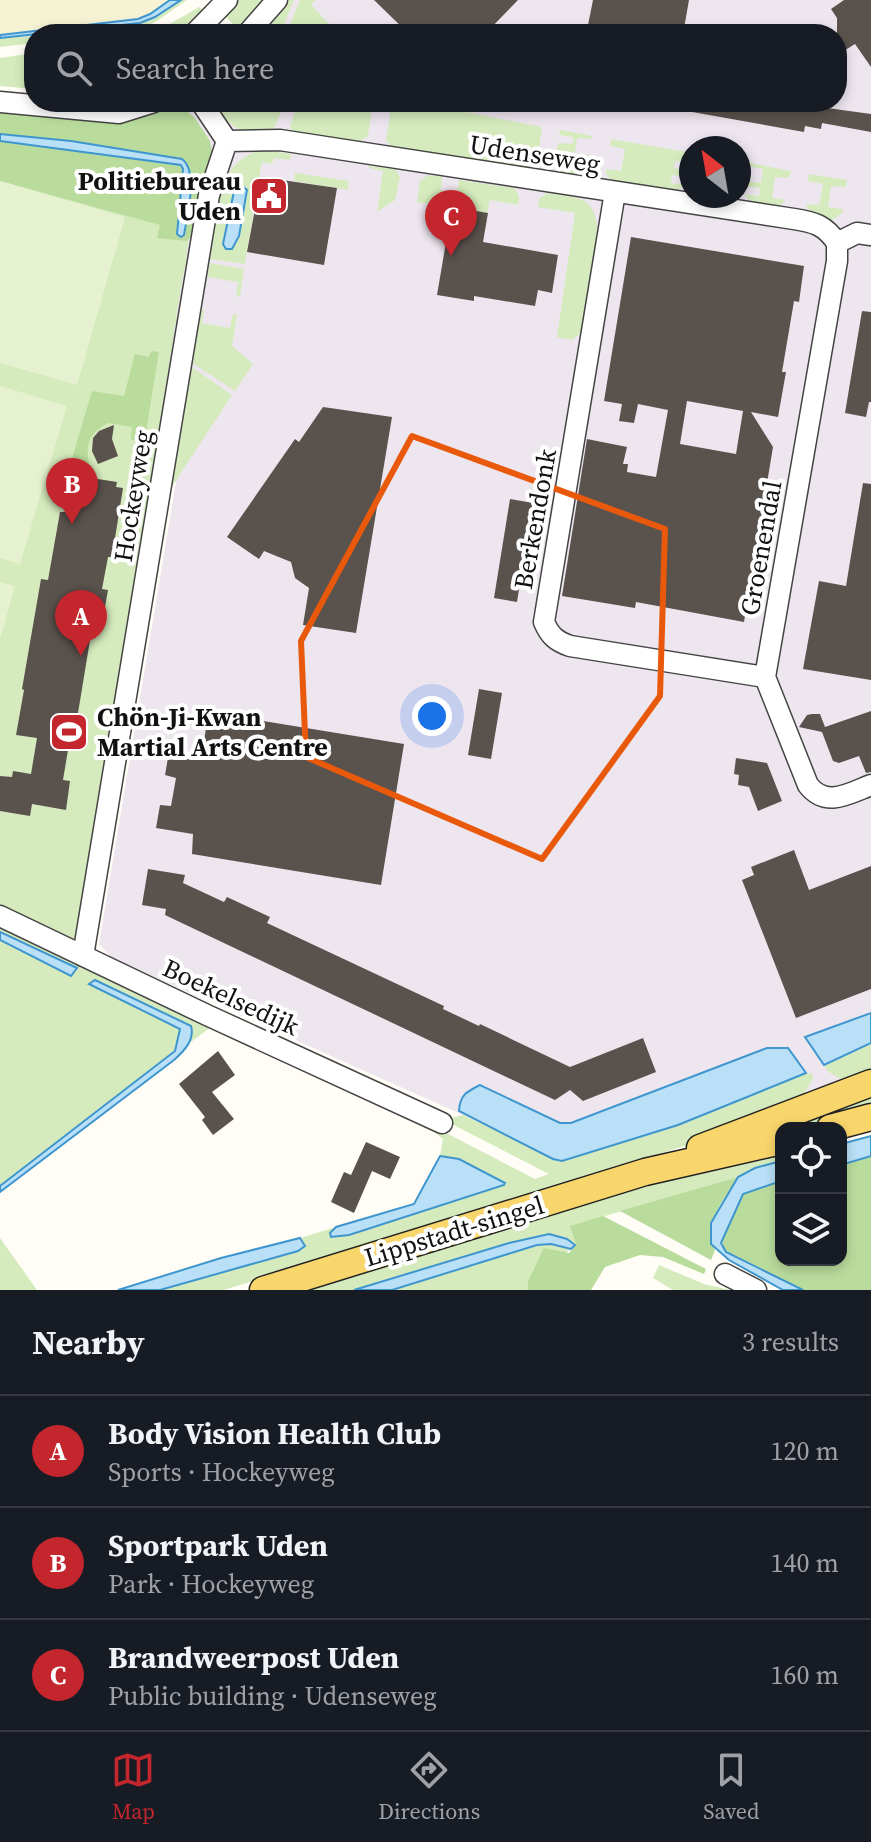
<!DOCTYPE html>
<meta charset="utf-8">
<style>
:root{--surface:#171b24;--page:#20242c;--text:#f1f3f6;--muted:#9ea1a6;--line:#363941;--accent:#c4262e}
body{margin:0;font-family:"Source Serif 4",serif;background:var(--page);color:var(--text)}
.controls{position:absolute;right:24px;bottom:24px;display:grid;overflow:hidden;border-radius:16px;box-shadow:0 4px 12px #0003}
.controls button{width:72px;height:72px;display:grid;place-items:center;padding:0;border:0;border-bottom:2px solid var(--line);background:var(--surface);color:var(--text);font:40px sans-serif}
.compass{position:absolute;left:679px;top:136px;width:72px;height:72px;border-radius:50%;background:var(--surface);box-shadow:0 4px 12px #0003;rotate:329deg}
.you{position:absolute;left:432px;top:716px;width:28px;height:28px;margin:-20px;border:6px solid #fff;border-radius:50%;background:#1a73e8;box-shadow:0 0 0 12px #1a73e833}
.badge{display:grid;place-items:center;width:52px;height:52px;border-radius:50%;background:var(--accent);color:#fff;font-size:26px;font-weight:700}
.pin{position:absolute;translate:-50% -66px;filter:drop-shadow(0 2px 4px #0008)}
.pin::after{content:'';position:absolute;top:42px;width:28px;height:24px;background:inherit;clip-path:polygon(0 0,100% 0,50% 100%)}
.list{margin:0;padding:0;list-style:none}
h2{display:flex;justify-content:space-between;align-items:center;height:104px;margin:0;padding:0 32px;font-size:34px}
h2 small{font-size:26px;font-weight:400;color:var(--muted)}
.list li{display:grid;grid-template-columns:52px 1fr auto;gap:24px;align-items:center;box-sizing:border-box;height:112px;padding:0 32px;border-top:2px solid var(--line)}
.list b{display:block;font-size:30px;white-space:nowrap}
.list p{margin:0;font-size:26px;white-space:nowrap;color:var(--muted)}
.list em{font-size:26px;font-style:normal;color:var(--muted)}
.icon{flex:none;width:44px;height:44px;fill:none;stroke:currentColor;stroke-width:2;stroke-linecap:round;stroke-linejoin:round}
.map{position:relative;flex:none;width:871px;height:1290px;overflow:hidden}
.search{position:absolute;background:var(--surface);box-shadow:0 4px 12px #0003;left:24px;right:24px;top:24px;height:88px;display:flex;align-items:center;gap:20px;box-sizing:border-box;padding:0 28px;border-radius:32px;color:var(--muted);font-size:30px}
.sheet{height:440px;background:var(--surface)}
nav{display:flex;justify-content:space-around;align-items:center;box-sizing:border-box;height:112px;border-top:2px solid var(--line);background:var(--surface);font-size:22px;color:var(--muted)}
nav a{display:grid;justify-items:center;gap:4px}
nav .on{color:var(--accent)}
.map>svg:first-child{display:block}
.industrial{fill:#eee6ef;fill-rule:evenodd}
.farmland{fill:#f6f3d4}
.green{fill:#d5ebbd;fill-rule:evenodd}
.forest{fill:#b9dc9c}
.pitch{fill:#e6f2cf}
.water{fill:#b9e0f7;stroke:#3f96cf;stroke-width:2}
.building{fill:#5a524d;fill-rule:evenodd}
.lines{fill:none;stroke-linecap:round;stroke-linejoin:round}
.minor-casing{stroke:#444;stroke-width:23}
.major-casing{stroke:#222;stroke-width:29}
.minor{stroke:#fff;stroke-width:20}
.major{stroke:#f9d66b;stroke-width:26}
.marked{fill:none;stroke:#e8590c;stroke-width:6;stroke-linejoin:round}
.labels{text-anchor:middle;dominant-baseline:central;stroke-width:8;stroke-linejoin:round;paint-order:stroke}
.street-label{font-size:26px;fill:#111;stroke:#fff}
.poi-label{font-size:26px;font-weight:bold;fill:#111;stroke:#fff;text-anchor:end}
</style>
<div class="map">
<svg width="871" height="1290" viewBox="0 0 871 1290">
<rect width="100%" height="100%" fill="#fffdf5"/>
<path class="industrial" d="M 281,0 L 871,0 L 871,1071 L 575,1165 L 112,958 L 99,944 L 176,482 L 69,469 L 161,123 L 187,102 L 837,102 L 837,34 L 253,34 ZM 691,148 L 739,148 L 739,196 L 691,196 Z"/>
<path class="farmland" d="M 0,0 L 170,0 L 150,14 L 138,19 L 0,35 Z"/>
<path class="green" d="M 181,0 L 187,0 C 174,8 162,19 149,25 C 123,37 80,34 52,34 L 140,23 Z
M 234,0 L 270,0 L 240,31 L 222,13 Z
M 285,0 L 294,0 L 280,34 L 252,34 Z
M 300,0 L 315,0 L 311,5 L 339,34 L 286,34 Z
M 199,7 L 207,13 L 186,34 L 153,34 Z
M 34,36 L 34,43 L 0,47 L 0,38 Z
M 34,53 L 34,89 L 0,86 L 0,58 Z
M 213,102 L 285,102 L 275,127 C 243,141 231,127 213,102 Z
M 298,102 L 373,102 L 368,136 L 359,142 L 292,132 L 290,127 Z
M 392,102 L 416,102 L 542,127 L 537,163 L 529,169 L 392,148 L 386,140 Z
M 0,121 L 204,138 L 186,257 L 188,265 L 185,265 L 176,317 L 180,318 L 179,324 L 175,324 L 172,346 L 175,347 L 174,352 L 171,352 L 79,945 L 0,909 Z
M 560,130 L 592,136 L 592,139 L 577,138 L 575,153 L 589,155 L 588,162 L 574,161 L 573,168 L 586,170 L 578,177 L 561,174 L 555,166 L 569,167 L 571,152 L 557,150 L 558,143 L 573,144 L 573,137 L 559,135 Z
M 611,139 L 687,152 L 688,162 L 675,161 L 674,168 L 687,170 L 686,177 L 672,175 L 671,183 L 685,185 L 677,191 L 611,181 L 606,173 L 606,169 L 621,171 L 625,149 L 610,146 Z
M 263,150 L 291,154 L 290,160 L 274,158 L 272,164 L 262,162 L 245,264 L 210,259 C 217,217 213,160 263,150 ZM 241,185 L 247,190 L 236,244 L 223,244 L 234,191 Z
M 749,163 L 791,171 L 789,178 L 775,177 L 772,198 L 786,200 L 778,207 L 750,203 L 745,194 L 759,196 L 760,188 L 745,186 L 746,181 L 761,183 L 763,169 L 748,166 Z
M 369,166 L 395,169 L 400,177 L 395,200 L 377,212 L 383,171 L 369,168 Z
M 295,173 L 349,181 L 348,190 L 294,181 Z
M 809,174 L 847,180 L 846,187 L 831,186 L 828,207 L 843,209 L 842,213 L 832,220 L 811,212 L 805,204 L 819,205 L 823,184 L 808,181 Z
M 428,175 L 442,177 L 441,190 L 457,193 L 459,180 L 514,188 L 519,196 L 518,205 L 490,200 L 487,213 L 417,202 L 420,181 Z
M 547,193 C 581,198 596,196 598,235 L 582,332 L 572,340 L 557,337 L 575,213 L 538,207 L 539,199 Z
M 210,263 L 244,269 L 240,297 L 236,296 L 238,282 L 207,277 Z
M 202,309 L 204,309 L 202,323 L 230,328 L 233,314 L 237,315 L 232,346 L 253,364 L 235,391 L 192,363 Z
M 192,367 L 232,395 L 171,488 Z
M 0,924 L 211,1027 L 0,1186 Z
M 871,1043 L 871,1075 L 848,1083 L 827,1071 L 824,1065 Z
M 805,1072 L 807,1074 L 812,1073 L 813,1078 L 800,1102 L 691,1144 L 224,1290 L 160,1290 L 303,1249 L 302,1239 L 300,1238 L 336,1227 L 408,1215 L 504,1185 L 504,1183 L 460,1159 L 440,1156 L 443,1139 L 417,1118 L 535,1179 L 549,1174 L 444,1120 L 463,1115 L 562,1161 L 678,1125 Z
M 871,1094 L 871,1108 L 799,1127 L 796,1117 Z
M 781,1146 L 781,1161 L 755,1168 L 738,1177 L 571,1226 L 576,1245 L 528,1281 L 528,1290 L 392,1290 L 536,1245 L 551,1244 L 565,1248 L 548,1234 L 509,1243 L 354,1290 L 299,1290 Z
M 0,1238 L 37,1290 L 0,1290 Z
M 659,1265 L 704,1284 L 730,1290 L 673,1290 L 653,1278 Z"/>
<path class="forest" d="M 167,104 L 180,105 L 195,118 L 210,141 L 213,157 L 203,182 L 192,236 L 187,241 L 157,238 L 160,225 L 0,181 L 0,141 L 181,165 L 183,169 L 177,233 L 189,204 L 182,159 L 71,141 L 0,134 L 0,107 L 154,109 Z
M 151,351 L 159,352 L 144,444 L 131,439 L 132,427 L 108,423 C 84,436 85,450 92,475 L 68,472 L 92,391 L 124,396 L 135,354 L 149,357 Z
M 871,1156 L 871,1290 L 803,1290 L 726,1251 L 722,1247 L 724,1235 L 743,1194 L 781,1181 L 781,1260 L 841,1260 L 841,1165 Z
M 738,1177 C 728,1195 700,1225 715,1250 L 711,1260 L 620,1211 Z
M 603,1216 L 706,1269 L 704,1274 L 663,1257 L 640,1255 L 605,1267 L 591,1290 L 528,1290 L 528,1281 L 544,1248 L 569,1253 L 576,1245 L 570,1226 Z"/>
<path class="pitch" d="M 0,181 L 125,217 L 77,385 L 0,363 Z
M 0,386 L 67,406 L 20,564 L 0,558 Z
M 0,582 L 15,586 L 0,639 Z"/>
<path class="water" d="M 170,0 L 181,0 L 155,17 L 140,23 L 0,38 L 0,35 L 138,19 L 150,14 Z
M 0,134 L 71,141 L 182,159 C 199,172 187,215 184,235 L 181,237 L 177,234 L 183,169 L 181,165 L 0,141 Z
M 241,185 L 247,190 L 239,236 L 232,249 L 226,249 L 223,244 L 234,191 Z
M 0,932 L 77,968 L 71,976 L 0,940 Z
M 95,980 L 191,1026 C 195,1040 184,1051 174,1060 L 0,1192 L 0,1186 L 175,1051 L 180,1029 L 89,984 Z
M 871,1013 L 871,1043 L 824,1065 L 805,1037 Z
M 767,1048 L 788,1048 L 806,1073 L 678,1125 L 562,1161 L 553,1159 L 459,1111 C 460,1095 466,1092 480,1085 L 560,1123 L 571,1123 Z
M 871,1136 L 871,1156 L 841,1165 L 841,1144 Z
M 440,1156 L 459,1159 L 505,1183 L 504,1185 L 349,1235 L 331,1237 L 330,1233 L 336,1227 L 414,1204 Z
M 781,1161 L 781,1181 L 743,1194 L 721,1243 L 726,1252 L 803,1290 L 783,1290 L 729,1260 L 711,1244 L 711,1223 L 738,1177 L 755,1168 Z
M 549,1234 L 567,1239 L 575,1245 L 571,1249 L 551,1244 L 537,1245 L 392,1290 L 354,1290 L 509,1243 Z
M 300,1238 L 305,1246 L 298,1251 L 160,1290 L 118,1290 L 221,1258 Z"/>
<path class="building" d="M 374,0 L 518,0 L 485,34 L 409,34 Z
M 593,0 L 689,0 L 683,34 L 637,34 L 588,25 Z
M 844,0 L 871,0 L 871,67 L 855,44 L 837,55 L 837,18 L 831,9 Z
M 681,102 L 812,102 L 820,104 L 820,107 L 871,114 L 871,132 L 822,123 L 821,129 L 805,126 L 804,132 L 681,110 Z
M 261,177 L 337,188 L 324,265 L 247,252 Z
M 452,207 L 488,213 L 483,242 L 558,255 L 552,293 L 538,290 L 535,306 L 474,296 L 474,301 L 437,295 Z
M 631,237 L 804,266 L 799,302 L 794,301 L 782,372 L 786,372 L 778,417 L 751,412 L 773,447 L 744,622 L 636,602 L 635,608 L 562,596 L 587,439 L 627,447 L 623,464 L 628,464 L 627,472 L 656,477 L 668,410 L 638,404 L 634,423 L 619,421 L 622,404 L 604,401 ZM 687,401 L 743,411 L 736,454 L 680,444 Z
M 862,311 L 871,312 L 871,402 L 869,402 L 866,417 L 845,413 Z
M 323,407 L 392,417 L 356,633 L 303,625 L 309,588 L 295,578 L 291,562 L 264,551 L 259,559 L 227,537 L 295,439 L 299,442 Z
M 114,425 L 112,439 L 118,456 L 98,464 L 92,451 L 93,438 L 99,431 Z
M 72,475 L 117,482 L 116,487 L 123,488 L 112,557 L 108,557 L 102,589 L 108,590 L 103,618 L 98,629 L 91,634 L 78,713 L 82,714 L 77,745 L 69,744 L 63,780 L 70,781 L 66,810 L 32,804 L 30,816 L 0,811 L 0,776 L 12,777 L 13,771 L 31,774 L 37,738 L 16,735 L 24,690 L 22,689 L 41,579 L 48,580 L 60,512 L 65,512 Z
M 863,483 L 871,484 L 871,680 L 803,669 L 819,581 L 846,586 Z
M 510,499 L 533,503 L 517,602 L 494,598 Z
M 479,689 L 502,693 L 491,759 L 468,755 Z
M 871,711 L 871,772 L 866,773 L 859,756 L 839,763 L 833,761 L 822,732 L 799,727 L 807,715 L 812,714 L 820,714 L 825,727 Z
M 209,712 L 404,744 L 381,885 L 192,854 L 193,834 L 156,828 L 160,805 L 171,806 L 176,778 L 165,775 L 169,752 L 201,757 Z
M 736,758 L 767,763 L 782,801 L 758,811 L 749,787 L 738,785 L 739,775 L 734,774 Z
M 794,850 L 809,890 L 871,866 L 871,989 L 796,1018 L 742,880 L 754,875 L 751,867 Z
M 148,869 L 185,875 L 183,883 L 224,902 L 227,897 L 270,917 L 267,923 L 444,1006 L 443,1009 L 479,1026 L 480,1024 L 570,1067 L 643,1038 L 656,1072 L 583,1101 L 570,1090 L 555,1100 L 165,915 L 166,909 L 142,905 Z
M 218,1051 L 235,1075 L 212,1092 L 234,1119 L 213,1135 L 202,1120 L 205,1117 L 179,1084 Z
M 366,1142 L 400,1157 L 390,1179 L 372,1171 L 354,1213 L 331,1202 L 344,1172 L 351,1175 Z"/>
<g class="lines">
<g class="minor-casing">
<path id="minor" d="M 194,34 L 227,0
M 247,34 L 277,0
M 0,102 L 119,113 L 154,102
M 201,102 L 227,141 L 280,140 L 794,219 C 814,222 825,225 837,243 L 857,233 L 871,235
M 615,192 L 544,622 C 550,636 556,641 570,646 L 765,677
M 837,243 L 837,261 L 765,677 L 808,785 C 826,808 848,794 871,785
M 0,916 L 209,1016 L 442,1123
M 83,956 L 209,195 L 227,141
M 725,1274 L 756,1290"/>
</g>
<g class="major-casing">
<path id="major" d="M 830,1128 L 871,1117
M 700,1148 L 871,1083
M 263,1290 L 645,1172 L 781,1141"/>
</g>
<use href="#minor" class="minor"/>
<use href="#major" class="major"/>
</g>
<path class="marked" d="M 412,436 L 665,529 L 660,696 L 542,859 L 306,757 L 301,641 Z"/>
<defs>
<g id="civic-square" transform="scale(2)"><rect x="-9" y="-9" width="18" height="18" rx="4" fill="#c4262e" stroke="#fff"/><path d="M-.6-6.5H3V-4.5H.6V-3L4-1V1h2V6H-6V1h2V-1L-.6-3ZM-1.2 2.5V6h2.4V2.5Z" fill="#fff"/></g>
<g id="stadium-square" transform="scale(2)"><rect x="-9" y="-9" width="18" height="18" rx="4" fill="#c4262e" stroke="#fff"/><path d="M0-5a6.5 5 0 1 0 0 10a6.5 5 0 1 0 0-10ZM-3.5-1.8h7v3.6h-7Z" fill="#fff"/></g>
</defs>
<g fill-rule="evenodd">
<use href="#civic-square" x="269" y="196"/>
<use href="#stadium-square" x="69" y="732"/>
</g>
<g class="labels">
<g class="street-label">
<text transform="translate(535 154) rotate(9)">Udenseweg</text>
<text transform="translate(133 496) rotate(-81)">Hockeyweg</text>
<text transform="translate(535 519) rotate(-80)">Berkendonk</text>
<text transform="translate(761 548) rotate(-80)">Groenendal</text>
<text transform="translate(231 997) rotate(25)">Boekelsedijk</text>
<text transform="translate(454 1231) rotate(-17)">Lippstadt-singel</text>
</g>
<g class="poi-label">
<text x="241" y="181">Politiebureau<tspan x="241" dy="30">Uden</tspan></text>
<text x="97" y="717" text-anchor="start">Chön-Ji-Kwan<tspan x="97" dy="30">Martial Arts Centre</tspan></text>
</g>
</g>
</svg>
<div class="controls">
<button><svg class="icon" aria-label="locate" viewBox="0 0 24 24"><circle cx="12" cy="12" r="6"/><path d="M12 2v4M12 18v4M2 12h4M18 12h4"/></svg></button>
<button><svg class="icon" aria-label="layers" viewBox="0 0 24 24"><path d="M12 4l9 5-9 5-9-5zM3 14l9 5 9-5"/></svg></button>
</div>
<svg class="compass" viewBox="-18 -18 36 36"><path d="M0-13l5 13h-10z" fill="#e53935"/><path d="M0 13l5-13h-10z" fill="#9ea1a6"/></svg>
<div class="you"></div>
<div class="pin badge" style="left:81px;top:656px">A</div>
<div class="pin badge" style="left:72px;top:524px">B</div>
<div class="pin badge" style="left:451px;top:256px">C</div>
<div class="search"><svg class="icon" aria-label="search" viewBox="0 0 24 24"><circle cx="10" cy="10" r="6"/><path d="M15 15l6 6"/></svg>Search here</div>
</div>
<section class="sheet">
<h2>Nearby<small>3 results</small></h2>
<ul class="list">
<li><span class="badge">A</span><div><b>Body Vision Health Club</b><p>Sports · Hockeyweg</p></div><em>120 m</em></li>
<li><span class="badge">B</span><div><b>Sportpark Uden</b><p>Park · Hockeyweg</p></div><em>140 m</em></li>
<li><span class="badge">C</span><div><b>Brandweerpost Uden</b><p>Public building · Udenseweg</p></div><em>160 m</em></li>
</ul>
</section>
<nav>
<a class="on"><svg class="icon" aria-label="map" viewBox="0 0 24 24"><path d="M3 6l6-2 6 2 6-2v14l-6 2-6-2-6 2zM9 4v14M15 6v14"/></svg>Map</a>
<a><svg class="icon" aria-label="directions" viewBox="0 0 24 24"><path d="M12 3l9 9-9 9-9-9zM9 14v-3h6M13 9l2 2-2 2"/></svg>Directions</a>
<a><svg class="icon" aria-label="saved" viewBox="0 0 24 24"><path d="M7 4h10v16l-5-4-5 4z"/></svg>Saved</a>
</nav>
